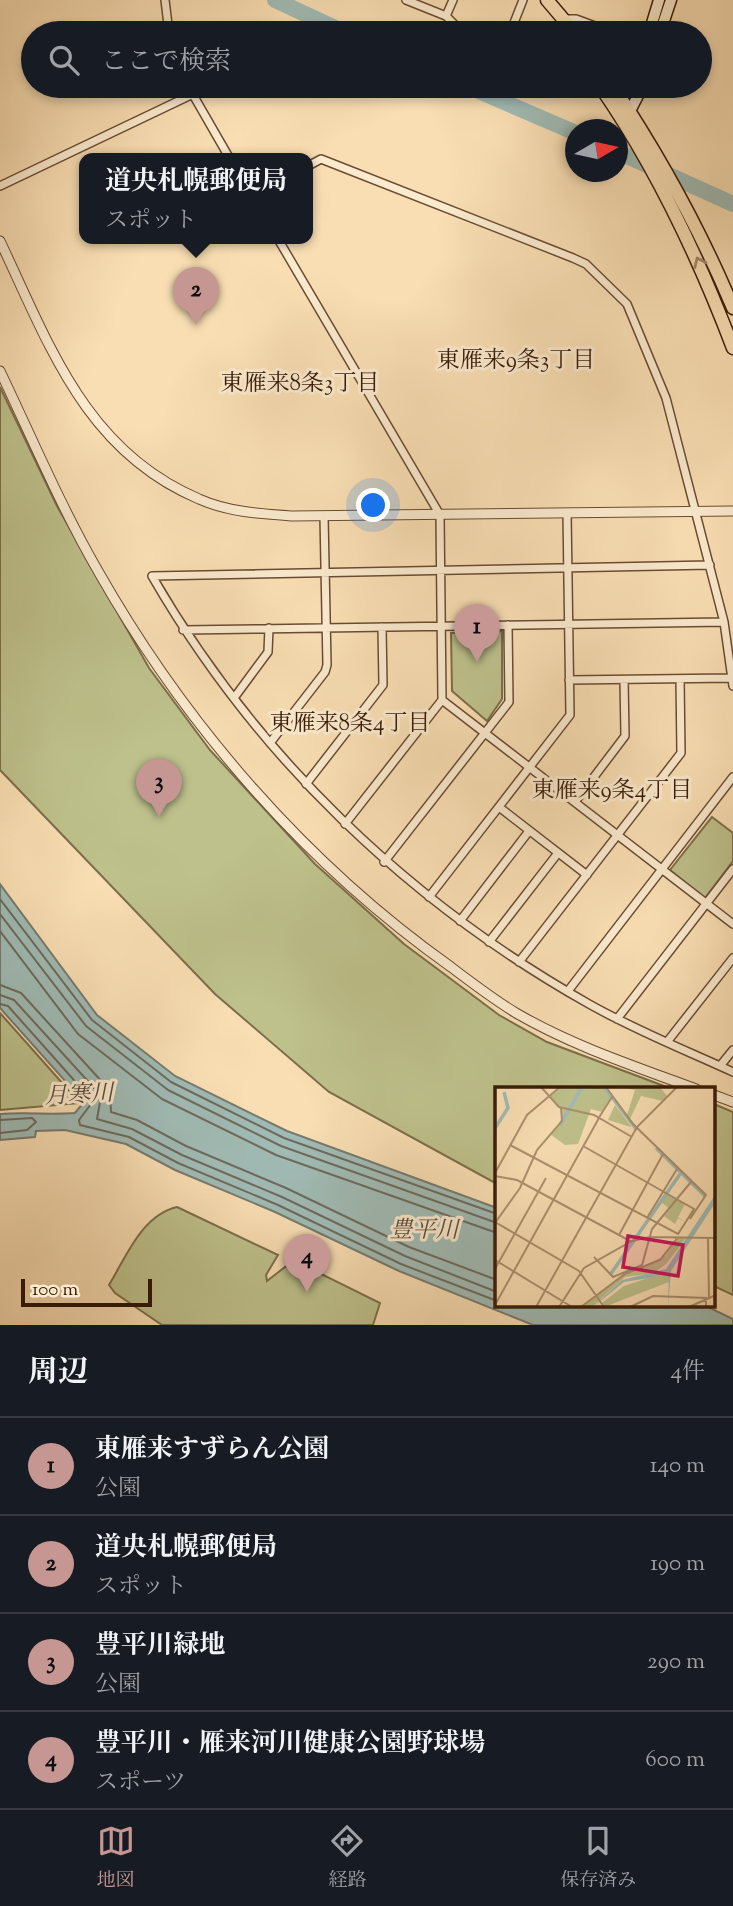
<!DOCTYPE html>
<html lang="ja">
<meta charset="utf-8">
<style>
:root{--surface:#171b24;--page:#242831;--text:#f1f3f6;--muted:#9ea1a6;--line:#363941;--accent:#c59692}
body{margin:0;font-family:"Sorts Mill Goudy","Noto Serif JP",serif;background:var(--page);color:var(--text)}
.compass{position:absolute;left:565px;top:119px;width:63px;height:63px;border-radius:50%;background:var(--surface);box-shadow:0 4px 10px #0003;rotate:81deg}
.scale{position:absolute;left:21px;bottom:18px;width:131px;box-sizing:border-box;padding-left:7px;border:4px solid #391b07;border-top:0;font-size:19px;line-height:24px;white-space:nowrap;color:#391b07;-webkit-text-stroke:5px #fbeace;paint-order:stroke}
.you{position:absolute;left:374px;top:506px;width:24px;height:24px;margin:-18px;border:5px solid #fff;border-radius:50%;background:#1a73e8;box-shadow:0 0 0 10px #1a73e833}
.badge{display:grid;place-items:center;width:46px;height:46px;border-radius:50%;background:var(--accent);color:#111;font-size:23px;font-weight:700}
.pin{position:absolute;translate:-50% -58px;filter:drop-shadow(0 2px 4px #0008)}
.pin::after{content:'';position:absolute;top:37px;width:24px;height:21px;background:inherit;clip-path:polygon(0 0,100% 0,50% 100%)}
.popup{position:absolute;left:79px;top:153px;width:234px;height:91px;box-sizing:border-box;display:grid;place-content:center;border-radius:14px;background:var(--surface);filter:drop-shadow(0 2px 5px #0005);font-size:23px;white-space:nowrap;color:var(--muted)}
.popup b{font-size:26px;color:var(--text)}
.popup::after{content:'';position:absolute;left:50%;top:100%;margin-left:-14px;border:14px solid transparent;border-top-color:var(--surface)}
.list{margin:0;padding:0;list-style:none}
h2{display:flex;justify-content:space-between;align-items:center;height:91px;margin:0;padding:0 28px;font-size:30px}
h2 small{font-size:23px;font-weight:400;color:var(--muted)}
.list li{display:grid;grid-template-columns:46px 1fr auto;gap:21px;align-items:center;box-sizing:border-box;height:98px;padding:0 28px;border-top:2px solid var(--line)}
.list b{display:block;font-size:26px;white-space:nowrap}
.list p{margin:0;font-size:23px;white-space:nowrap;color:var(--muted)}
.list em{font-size:23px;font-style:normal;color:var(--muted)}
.icon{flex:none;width:38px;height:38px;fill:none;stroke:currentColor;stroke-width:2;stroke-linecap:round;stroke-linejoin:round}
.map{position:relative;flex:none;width:733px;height:1325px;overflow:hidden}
.search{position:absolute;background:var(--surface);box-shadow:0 4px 10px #0003;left:21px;right:21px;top:21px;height:77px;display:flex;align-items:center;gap:18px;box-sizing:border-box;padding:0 24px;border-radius:38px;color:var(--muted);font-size:26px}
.sheet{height:483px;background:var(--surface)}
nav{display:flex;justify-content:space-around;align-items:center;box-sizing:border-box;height:98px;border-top:2px solid var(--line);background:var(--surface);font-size:19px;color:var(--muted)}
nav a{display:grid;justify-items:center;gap:4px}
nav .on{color:var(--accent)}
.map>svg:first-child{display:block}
.green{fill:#bec18c;stroke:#7c6e4a;stroke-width:2}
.water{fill:#a0bbb5;stroke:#777b6f;stroke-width:2}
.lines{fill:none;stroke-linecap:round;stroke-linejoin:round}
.shore{stroke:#6c6b5e;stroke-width:2}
.river{stroke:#a0bbb5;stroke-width:16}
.minor-casing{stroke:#694c32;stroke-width:10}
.tertiary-casing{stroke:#694c32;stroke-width:11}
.secondary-casing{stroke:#391b07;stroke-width:13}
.trunk-casing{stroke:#391b07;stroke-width:15}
.minor{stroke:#fbeace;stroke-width:7}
.tertiary{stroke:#fbeace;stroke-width:9}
.secondary{stroke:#fbeace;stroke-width:10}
.trunk{stroke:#f9deb3;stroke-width:12}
.oneway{stroke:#a38666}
.labels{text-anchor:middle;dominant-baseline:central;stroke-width:6;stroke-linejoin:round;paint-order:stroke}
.neighbourhood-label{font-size:23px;fill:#391b07;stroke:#fbeace}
.water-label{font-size:23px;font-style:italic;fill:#584b3b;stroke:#fbeace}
.inset-river{fill:none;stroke:#a0bbb5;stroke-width:3.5}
.inset-road{fill:none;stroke:#ac906e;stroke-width:2}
.view{fill:#c2185b;fill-opacity:0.15;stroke:#c2185b;stroke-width:3.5}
.inset-edge{fill:none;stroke:#391b07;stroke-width:3.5}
</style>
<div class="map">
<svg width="733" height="1325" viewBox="0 0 733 1325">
<rect width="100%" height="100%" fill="#f9deb3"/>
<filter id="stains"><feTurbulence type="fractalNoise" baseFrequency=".00286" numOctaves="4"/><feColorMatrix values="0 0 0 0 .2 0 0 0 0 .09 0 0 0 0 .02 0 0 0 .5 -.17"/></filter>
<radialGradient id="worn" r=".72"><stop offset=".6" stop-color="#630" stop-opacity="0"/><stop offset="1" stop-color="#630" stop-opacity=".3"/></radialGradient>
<path class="green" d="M 0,387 L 57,506 L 149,668 L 210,750 L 315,864 L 404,944 L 499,1015 L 547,1042 L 672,1089 L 497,1089 L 497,1184 L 329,1092 L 215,994 L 0,770 Z
M 502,631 L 502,699 L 487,721 L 452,691 L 451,633 Z
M 712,817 L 733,833 L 733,861 L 705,898 L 670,870 Z
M 0,1013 L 80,1103 L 0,1110 Z
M 714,1104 L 733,1112 L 733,1295 L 714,1286 Z
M 177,1207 L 278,1255 L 266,1275 L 267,1281 L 285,1267 L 299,1263 L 380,1303 L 373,1325 L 162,1325 L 115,1293 L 109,1285 C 126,1257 142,1215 177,1207 Z"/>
<path class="water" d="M 0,884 L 97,1015 L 175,1076 L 287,1131 L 497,1208 L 497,1306 L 706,1306 L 733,1319 L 733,1325 L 533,1325 L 399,1271 L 275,1212 L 175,1170 L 126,1144 L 65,1130 L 36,1131 L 35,1137 L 0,1140 L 0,1114 C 26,1112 49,1115 75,1113 L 84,1102 L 0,1008 Z"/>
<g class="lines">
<path class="shore" d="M 0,899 L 92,1020 L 171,1082 L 284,1138 L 497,1214
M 0,914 L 86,1026 L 168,1090 L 281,1146 L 497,1223
M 0,931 L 78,1034 L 162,1099 L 276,1155 L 497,1233
M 0,985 L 21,993 L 104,1084 L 110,1096 L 111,1112 L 137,1120 L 186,1146 L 286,1188 L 409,1247 L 497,1280
M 0,995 L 14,1000 L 96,1090 L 100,1102 L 97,1119 L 132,1129 L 182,1155 L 282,1197 L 405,1256 L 497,1292
M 0,1004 L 8,1006 L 89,1097 L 91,1104 L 79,1120 L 80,1125 L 129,1137 L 178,1163 L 278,1205 L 401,1264 L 497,1301
M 0,1120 L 32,1118 L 36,1122 L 27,1130 L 0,1133"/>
<path class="river" d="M 275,0 L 346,33
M 467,86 L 576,133
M 618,152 L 733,204"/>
<g class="minor-casing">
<path id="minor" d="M 165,0 L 169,33
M 406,0 L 446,16 L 456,26 L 473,33
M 446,16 L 453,0
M 564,19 L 576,19 L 614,33
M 510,33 L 523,0
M 188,86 L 230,159
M 308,166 L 321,159 L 573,258 L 586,264 L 627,304 L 666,398 L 724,622 L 733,686
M 0,186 L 193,94
M 278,239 L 440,515 L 442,700 L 345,824
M 710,565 L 152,576 C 256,756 408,902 589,1004 C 635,1030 685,1050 733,1072
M 183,630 L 724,622
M 569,680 L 732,678
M 234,698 L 268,652 L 269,628
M 442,700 L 733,924
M 270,743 L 325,672 L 327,665 L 324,516
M 306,784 L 383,685 L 382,627
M 575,802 L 625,736 L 624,680
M 499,807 L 587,875
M 384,862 L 509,702 L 508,625
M 429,897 L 570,715 L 567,513
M 460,921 L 529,831
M 489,942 L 558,853
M 519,962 L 681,753 L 680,679
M 568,991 L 733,777
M 617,1019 L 733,869
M 667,1042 L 733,958
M 720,1066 L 733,1050"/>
</g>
<g class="tertiary-casing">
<path id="tertiary" d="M 0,241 C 49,344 85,451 199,499 C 228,512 262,514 293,516 L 733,511
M 0,371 C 32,438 61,507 98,571 C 186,726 306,864 451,967 C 472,983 493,999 516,1013 C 573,1046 634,1066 696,1089
M 714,1095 L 733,1102"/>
</g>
<g class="secondary-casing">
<path id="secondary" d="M 649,33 L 659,0
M 660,33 L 671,0
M 615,102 L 631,86
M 624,115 L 630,111 L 643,86"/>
</g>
<g class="trunk-casing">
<path id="trunk" d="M 547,0 L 575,33
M 600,86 C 656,167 698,256 733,348
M 613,86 C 660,157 700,229 733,308"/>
</g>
<use href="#minor" class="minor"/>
<use href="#tertiary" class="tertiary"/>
<use href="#secondary" class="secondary"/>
<use href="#trunk" class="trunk"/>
</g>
<defs><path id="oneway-chevron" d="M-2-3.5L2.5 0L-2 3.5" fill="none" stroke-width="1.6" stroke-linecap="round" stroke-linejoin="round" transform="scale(1.75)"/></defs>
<use class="oneway" href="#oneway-chevron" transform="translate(699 262) rotate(-114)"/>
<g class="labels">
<g class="neighbourhood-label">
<text x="516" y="361">東雁来9条3丁目</text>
<text x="300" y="384">東雁来8条3丁目</text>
<text x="350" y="724">東雁来8条4丁目</text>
<text x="612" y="791">東雁来9条4丁目</text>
</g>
<g class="water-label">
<text transform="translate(79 1096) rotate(-3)">月寒川</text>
<text x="424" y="1231">豊平川</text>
</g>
</g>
<g transform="translate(495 1087)">
<rect width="220" height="220" fill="#f9deb3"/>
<path d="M 67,0 L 110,0 L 117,9 L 107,25 L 96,22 L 83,57 L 70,58 L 55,47 L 66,37 L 66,23 L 54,10 ZM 125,0 L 165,0 L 172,9 L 168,14 L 146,9 L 135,32 L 132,28 L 140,3 ZM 120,18 L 136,39 L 136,40 L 113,33 ZM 171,107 L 190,117 L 183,130 L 190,135 L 183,131 L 180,137 L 169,129 L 175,122 L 166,115 ZM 182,151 L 191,151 L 171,177 L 159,186 L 130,190 L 97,220 L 87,220 L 130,187 L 170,169 ZM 174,184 L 174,195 L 109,220 L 107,216 L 129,199 Z" fill="#bec18c"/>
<path d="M 220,108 L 220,116 L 176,184 L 173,220 L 174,184 L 160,190 L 129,195 L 98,220 L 127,193 L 171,182 Z" fill="#a0bbb5"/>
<path class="inset-river" d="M 109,0 L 142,43M 65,38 L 87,0M 0,41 L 13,21 L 9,5M 161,61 L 210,109M 115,188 L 185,87"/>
<path class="inset-road" d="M 46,0 L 64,20 L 99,28 L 137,50M 111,0 L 138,37 L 211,108 L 195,132M 103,32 L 117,10M 15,58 L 183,147 L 199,122 L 88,59M 0,86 L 32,28 L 65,0M 0,89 L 22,93 L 137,155M 25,101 L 42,63 L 67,34 L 66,21M 152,131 L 182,82M 0,135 L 84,184 L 109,220M 0,136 L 25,101M 124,148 L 168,67M 213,151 L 214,211M 99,170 L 118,190 L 147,178 L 157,142 L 196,95M 0,173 L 77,220M 0,182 L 51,91M 0,218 L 104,31M 41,220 L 142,40 L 182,0M 64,220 L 89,181 L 137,154 L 155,150 L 221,151M 86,220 L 130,187 L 165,173 L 183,150M 135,220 L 158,209 L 211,211 L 211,220M 194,220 L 221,208"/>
<path class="view" d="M 133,149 L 188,158 L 183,189 L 128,180 Z"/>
<rect width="220" height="220" class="inset-edge"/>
</g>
<rect width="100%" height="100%" filter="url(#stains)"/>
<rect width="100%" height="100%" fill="url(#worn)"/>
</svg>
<svg class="compass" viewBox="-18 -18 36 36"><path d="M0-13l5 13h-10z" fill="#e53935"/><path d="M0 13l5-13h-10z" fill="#9ea1a6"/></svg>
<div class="scale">100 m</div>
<div class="you"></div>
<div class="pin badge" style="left:477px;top:662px">1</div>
<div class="pin badge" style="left:196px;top:325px">2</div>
<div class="popup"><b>道央札幌郵便局</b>スポット</div>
<div class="pin badge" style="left:159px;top:817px">3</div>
<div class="pin badge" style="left:307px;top:1292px">4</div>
<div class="search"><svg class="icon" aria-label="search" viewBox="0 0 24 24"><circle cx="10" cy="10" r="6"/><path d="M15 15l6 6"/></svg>ここで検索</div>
</div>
<section class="sheet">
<h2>周辺<small>4件</small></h2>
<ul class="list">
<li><span class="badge">1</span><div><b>東雁来すずらん公園</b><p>公園</p></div><em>140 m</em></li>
<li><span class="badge">2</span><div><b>道央札幌郵便局</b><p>スポット</p></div><em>190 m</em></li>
<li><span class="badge">3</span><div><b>豊平川緑地</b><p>公園</p></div><em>290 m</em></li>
<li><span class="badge">4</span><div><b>豊平川・雁来河川健康公園野球場</b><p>スポーツ</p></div><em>600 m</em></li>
</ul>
</section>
<nav>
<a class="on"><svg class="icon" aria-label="map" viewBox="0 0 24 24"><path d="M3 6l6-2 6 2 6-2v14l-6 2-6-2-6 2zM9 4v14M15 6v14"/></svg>地図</a>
<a><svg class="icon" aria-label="directions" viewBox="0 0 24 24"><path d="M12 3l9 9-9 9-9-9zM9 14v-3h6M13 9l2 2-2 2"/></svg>経路</a>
<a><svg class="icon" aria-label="saved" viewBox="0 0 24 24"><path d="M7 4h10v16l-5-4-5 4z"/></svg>保存済み</a>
</nav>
